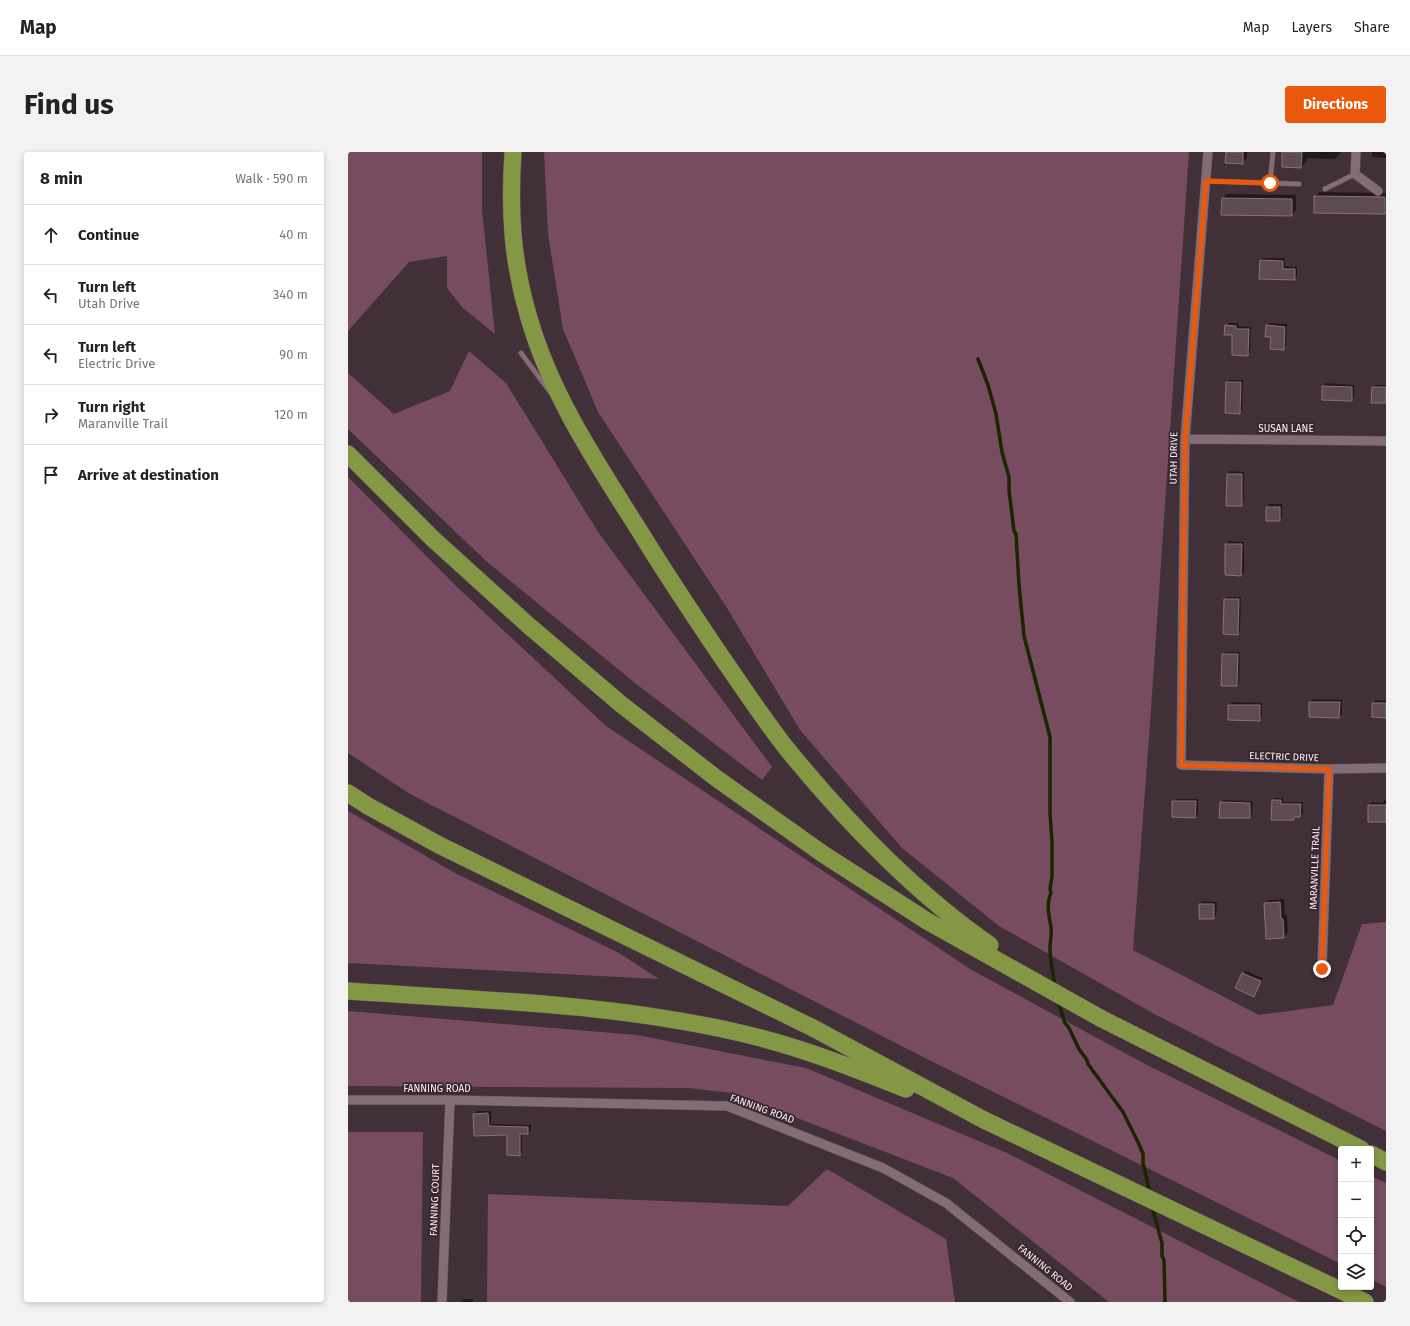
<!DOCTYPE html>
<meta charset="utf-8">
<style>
:root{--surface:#fff;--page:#f2f2f2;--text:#222;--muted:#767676;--line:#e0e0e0;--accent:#ea580c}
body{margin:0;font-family:"Fira Sans",sans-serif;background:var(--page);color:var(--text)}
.controls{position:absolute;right:12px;bottom:12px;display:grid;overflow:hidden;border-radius:4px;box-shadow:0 2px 6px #0003}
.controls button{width:36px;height:36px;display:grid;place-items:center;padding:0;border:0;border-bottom:1px solid var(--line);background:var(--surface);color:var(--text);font:20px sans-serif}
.stop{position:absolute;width:12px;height:12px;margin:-9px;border:3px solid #ea580c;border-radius:50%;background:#fff}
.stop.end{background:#ea580c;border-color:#fff;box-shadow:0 1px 4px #0008}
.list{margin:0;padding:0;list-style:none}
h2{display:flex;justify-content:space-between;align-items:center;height:52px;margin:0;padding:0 16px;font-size:17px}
h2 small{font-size:13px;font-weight:400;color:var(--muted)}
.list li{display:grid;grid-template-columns:26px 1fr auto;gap:12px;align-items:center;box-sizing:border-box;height:60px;padding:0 16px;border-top:1px solid var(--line)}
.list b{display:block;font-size:15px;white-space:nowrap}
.list p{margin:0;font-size:13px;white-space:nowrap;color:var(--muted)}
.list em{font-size:13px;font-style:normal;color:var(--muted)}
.icon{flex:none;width:22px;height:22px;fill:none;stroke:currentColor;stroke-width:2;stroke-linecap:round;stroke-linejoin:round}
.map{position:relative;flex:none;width:1038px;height:1150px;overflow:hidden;border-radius:4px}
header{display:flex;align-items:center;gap:24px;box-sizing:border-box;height:56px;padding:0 20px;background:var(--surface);border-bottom:1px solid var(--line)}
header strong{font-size:19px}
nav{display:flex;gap:22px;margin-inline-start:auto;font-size:14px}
.intro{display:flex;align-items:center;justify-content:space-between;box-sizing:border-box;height:96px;padding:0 24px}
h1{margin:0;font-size:28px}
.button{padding:10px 18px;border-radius:4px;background:var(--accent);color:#fff;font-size:14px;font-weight:700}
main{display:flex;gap:24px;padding:0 24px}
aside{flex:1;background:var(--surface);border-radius:4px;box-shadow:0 2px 6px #0003}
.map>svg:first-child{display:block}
.green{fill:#774c60}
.shadow{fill:#0007}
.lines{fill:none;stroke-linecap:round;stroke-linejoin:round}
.stream{stroke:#1d2400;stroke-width:3.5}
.building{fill:#5e4a52;stroke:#88727c}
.lane-casing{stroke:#604f56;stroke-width:5.5}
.street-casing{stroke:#604f56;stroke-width:10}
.highway-casing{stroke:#604f56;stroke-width:18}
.lane{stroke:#826c75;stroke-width:4.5}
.street{stroke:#826c75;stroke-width:9}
.highway{stroke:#849744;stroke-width:17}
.route{stroke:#ea580c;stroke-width:5}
.labels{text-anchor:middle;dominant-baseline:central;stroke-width:3.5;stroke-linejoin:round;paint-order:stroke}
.street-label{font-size:10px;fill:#fceff4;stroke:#38262e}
</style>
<header>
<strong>Map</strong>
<nav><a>Map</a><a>Layers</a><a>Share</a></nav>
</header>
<div class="intro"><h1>Find us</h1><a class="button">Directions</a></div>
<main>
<aside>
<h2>8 min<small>Walk · 590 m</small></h2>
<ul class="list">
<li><svg class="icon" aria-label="ahead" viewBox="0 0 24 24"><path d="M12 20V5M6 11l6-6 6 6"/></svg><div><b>Continue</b></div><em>40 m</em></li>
<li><svg class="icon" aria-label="left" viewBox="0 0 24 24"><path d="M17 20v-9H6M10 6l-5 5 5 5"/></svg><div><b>Turn left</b><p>Utah Drive</p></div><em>340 m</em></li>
<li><svg class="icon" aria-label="left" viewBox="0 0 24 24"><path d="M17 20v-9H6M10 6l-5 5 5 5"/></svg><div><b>Turn left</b><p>Electric Drive</p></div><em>90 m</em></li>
<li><svg class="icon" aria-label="right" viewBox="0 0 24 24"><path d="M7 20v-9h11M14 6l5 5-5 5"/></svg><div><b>Turn right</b><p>Maranville Trail</p></div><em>120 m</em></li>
<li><svg class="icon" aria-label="arrive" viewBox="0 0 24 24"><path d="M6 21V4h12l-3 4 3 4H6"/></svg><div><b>Arrive at destination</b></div></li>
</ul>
</aside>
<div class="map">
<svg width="1038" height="1150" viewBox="0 0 1038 1150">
<rect width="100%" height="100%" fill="#423038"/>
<path class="green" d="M 0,0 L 134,0 L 134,58 L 147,182 L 115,156 L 99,136 L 99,104 L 61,110 L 0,179 Z
M 196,0 L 841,0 L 802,572 L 785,798 L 911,863 L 985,853 L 1014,772 L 1038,770 L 1038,979 L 810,864 L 651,774 L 554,696 L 452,578 L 379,456 L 250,260 L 215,177 L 200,82 Z
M 121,199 L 158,231 L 250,380 L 424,615 L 414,628 L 287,531 L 138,409 L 0,277 L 0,221 L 46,262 L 102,239 Z
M 0,325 L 109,435 L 258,574 L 622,817 L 797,912 L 993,1009 L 993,1112 L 579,907 L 62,642 L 0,601 Z
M 0,659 L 107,721 L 271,801 L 311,827 L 0,811 Z
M 0,859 L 289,883 L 458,916 L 659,1001 L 951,1150 L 761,1150 L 605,1026 L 384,941 L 340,936 L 0,934 Z
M 0,980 L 75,980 L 73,1150 L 0,1150 Z
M 479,1017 L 598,1087 L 607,1150 L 139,1150 L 140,1042 L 440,1054 Z
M 1023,1024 L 1038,1031 L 1038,1135 L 1023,1127 Z"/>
<path class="shadow" d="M 879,0 L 899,0 L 899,6 L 894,11 Z
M 935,0 L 993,0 L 987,7 L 959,6 L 959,9 L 953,15 Z
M 1024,0 L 1038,0 L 1038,6 L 1024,5 Z
M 971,40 L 1038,41 L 1038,59 L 1036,61 L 967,45 Z
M 879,42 L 948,43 L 948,58 L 944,63 L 875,46 Z
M 915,106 L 937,106 L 937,114 L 949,115 L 949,124 L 947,127 L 913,109 Z
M 880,171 L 890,171 L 890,174 L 903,175 L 902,200 L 899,203 L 885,182 L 878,174 Z
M 922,171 L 939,172 L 938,194 L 935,197 L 924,184 L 919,174 Z
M 881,228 L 895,228 L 894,258 L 892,261 L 879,230 Z
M 978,231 L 1006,233 L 1006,246 L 1003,248 L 975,234 Z
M 1027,233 L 1038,233 L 1038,250 L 1025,236 Z
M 882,319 L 896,320 L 896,350 L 893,353 L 880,322 Z
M 921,352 L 934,352 L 934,365 L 932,368 L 919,355 Z
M 881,389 L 896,390 L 896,420 L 893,423 L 878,392 Z
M 879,445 L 893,445 L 892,479 L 890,482 L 877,447 Z
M 878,500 L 892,500 L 891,531 L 889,533 L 875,502 Z
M 965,547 L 994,548 L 994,562 L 991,565 L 962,550 Z
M 1028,548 L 1038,549 L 1038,565 L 1025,551 Z
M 884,550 L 914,551 L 914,565 L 911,568 L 881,553 Z
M 927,646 L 935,646 L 935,650 L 955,650 L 955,661 L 952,664 L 948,664 L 945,667 L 924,649 Z
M 828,647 L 850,647 L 850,662 L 847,665 L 825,650 Z
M 1038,647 L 1038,669 L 1021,653 L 1024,650 L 1034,651 Z
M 875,648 L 905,649 L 904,663 L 902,665 L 873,651 Z
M 936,747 L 937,763 L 939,763 L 940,781 L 936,785 L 917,752 L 921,748 Z
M 855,749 L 869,750 L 868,764 L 865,766 L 852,752 Z
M 898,819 L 915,826 L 908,841 L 905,843 L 888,836 L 895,821 Z
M 129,959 L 143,959 L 143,972 L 183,973 L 183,979 L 180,981 L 174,981 L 174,1000 L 171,1003 L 160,982 L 127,983 L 126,962 Z
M 116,1147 L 125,1147 L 125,1150 L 113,1150 Z"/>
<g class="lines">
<path class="stream" d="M 630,207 L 640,233 L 648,262 L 654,300 L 661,325 L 661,338 L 666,379 L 668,382 L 671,433 L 676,484 L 702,585 L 702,661 L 704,690 L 704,724 L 702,737 L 703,741 C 698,751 701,765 703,775 C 704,781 702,790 702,796 C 702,809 705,821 707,834
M 710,850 L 717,871 L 721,876 L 731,897 L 739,908 L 740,912 L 748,923 L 775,960 L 790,990 L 795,1002 L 795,1011 L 802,1041
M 804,1055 L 814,1091 L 814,1104 L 816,1108 L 817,1150"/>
</g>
<path class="building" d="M 878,0 L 895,0 L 895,12 L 877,11 Z
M 934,0 L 954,0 L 953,16 L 934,15 Z
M 966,44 L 1037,45 L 1037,62 L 966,61 Z
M 874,46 L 944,47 L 944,64 L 873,63 Z
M 912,108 L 935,109 L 935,117 L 947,117 L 947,128 L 911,127 Z
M 877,173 L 888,174 L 888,177 L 901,177 L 900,204 L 884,203 L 884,183 L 876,183 Z
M 918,173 L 937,175 L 936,198 L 922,197 L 923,185 L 917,185 Z
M 878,230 L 893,230 L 892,262 L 877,261 Z
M 974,234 L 1004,235 L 1004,249 L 974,248 Z
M 1024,235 L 1038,235 L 1038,251 L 1023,251 Z
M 879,322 L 894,322 L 894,354 L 878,354 Z
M 918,355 L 932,355 L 932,369 L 918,369 Z
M 877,392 L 894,392 L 893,424 L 877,423 Z
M 876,447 L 891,447 L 890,483 L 875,482 Z
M 874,502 L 890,502 L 889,534 L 873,534 Z
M 961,550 L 992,550 L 991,566 L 961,565 Z
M 1024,551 L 1038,551 L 1038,566 L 1024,565 Z
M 880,553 L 912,553 L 912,569 L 880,568 Z
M 924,648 L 933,648 L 933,652 L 953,652 L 952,665 L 946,665 L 946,668 L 923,668 Z
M 824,649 L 848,649 L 847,666 L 824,665 Z
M 872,650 L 902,651 L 902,666 L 871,666 Z
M 1020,653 L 1038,653 L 1038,670 L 1020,670 Z
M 932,750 L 933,767 L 935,767 L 936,786 L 918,787 L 916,751 Z
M 851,752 L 866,752 L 866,767 L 851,767 Z
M 894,821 L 913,829 L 906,845 L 887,836 Z
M 140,961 L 141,974 L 180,975 L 180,982 L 172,982 L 172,1004 L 159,1003 L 159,983 L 126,984 L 125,962 Z"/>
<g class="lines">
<g class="lane-casing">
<path id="lane" d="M 857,29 L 951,32
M 922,31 L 925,0
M 977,37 L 1007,22
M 173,201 L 202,240"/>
</g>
<g class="street-casing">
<path id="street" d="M 860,0 L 837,287 L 833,613 L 981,617 L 1038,616
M 1008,0 L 1007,22 L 1030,39
M 837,287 L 1038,289
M 974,817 L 981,617
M 0,948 L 102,948 L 379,954 L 535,1016 L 598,1051 L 722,1150
M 94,1150 L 102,948"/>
</g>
<g class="highway-casing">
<path id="highway" d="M 165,0 C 161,59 164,109 181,166 C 204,246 252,316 296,386 C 321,427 348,467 375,507 C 396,537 416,568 439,597 C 470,635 503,672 539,707 C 571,738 604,767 642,793
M 0,302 L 84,386 L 180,473 L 274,553 L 368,626 L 475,702 L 579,769 L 754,867 L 1013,997
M 0,641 L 20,654 L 93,694 L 465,876 L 636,968 L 1017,1150
M 0,839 C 130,848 261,851 388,880 C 447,893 503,915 558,937
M 1023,1002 L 1038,1010"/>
</g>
<use href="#lane" class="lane"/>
<use href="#street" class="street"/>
<use href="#highway" class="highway"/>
</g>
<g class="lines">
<path class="route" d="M 922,31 L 858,29 L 837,288 L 833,613 L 981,617 L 974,817"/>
</g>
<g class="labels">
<g class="street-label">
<text x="938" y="277">SUSAN LANE</text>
<text transform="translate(826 306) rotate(-89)">UTAH DRIVE</text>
<text transform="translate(936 605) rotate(2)">ELECTRIC DRIVE</text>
<text transform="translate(967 716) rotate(-88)">MARANVILLE TRAIL</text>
<text x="89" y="937">FANNING ROAD</text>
<text transform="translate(414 957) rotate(20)">FANNING ROAD</text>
<text transform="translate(87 1048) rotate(-88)">FANNING COURT</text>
<text transform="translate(697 1116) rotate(39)">FANNING ROAD</text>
</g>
</g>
</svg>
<div class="controls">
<button>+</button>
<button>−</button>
<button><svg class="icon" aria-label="locate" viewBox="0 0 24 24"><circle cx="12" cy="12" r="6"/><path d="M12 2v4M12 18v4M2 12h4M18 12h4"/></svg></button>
<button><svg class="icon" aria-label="layers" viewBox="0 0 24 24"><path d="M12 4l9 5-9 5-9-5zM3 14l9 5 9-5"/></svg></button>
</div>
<div class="stop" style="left:922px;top:31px"></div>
<div class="stop end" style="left:974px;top:817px"></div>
</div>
</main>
